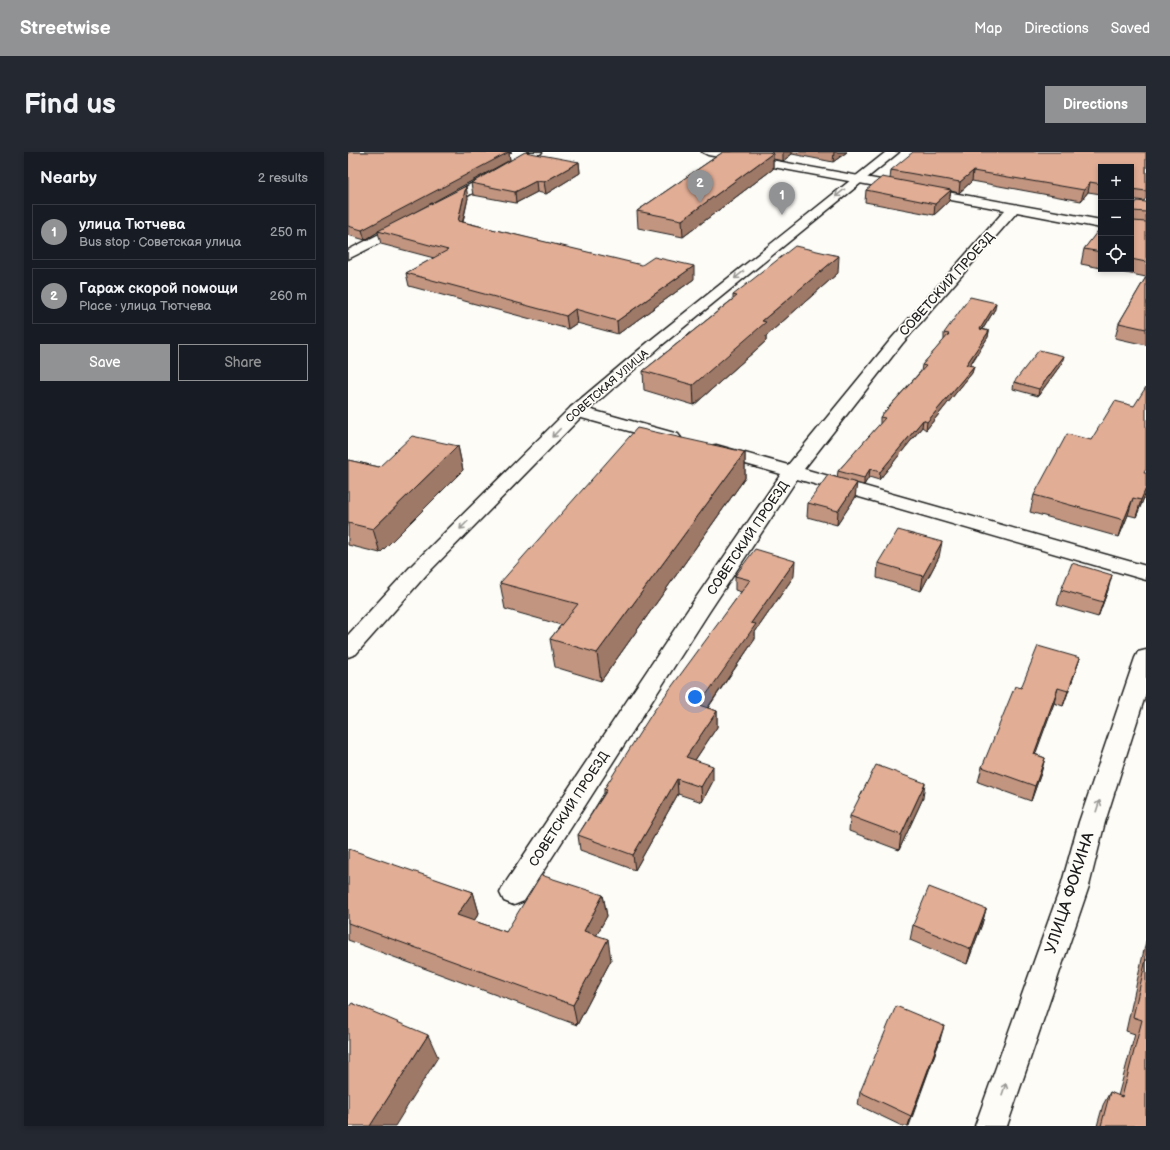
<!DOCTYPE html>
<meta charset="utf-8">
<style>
:root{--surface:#171b24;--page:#242831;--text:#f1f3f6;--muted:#9ea1a6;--line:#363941;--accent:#919294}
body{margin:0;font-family:"Balsamiq Sans",sans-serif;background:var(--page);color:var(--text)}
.controls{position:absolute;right:12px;top:12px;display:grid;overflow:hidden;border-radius:0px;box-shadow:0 2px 6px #0003}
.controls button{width:36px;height:36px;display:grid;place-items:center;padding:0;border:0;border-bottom:1px solid var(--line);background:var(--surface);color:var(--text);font:20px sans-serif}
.you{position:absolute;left:347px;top:545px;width:14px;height:14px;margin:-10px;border:3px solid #fff;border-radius:50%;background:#1a73e8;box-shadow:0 0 0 6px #1a73e833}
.badge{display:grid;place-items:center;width:26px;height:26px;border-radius:50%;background:var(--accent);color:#fff;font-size:13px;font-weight:700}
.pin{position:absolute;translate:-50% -33px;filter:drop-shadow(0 1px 2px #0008)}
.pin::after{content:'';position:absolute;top:21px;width:14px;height:12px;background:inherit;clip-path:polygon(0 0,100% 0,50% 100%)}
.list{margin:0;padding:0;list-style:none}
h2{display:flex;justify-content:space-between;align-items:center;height:52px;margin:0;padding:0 16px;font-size:17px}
h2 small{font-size:13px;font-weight:400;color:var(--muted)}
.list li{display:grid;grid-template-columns:26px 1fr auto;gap:12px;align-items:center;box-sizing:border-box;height:56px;margin:0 8px 8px;padding:0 8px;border:1px solid var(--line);border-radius:0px}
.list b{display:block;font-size:15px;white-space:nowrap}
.list p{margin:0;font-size:13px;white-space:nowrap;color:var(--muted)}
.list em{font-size:13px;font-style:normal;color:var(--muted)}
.actions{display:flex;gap:8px;padding:12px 16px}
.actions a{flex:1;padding:9px 0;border:1px solid var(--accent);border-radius:0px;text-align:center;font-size:14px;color:var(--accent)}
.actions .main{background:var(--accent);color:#fff}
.icon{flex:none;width:22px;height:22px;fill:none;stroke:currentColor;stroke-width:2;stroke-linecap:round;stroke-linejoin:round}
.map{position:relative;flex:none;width:798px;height:974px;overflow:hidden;border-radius:0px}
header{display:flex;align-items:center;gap:24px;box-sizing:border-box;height:56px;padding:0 20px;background:var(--accent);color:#fff}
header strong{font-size:19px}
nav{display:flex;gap:22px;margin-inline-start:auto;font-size:14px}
.intro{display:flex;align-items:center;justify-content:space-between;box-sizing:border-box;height:96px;padding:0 24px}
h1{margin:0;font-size:28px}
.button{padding:10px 18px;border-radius:0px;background:var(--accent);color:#fff;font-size:14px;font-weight:700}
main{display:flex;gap:24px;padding:0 24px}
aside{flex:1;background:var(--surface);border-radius:0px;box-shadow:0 2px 6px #0003}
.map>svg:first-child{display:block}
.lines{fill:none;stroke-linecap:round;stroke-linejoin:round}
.minor-casing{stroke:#1c1c1c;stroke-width:3}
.secondary-casing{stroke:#1c1c1c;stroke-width:3}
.minor{fill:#fdfcf7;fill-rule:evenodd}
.secondary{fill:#fdfcf7;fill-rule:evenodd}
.wall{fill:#c29580;stroke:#1c1c1c}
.shaded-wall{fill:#9e7968;stroke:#1c1c1c}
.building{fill:#e1ad95;stroke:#1c1c1c}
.oneway{stroke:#989794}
.labels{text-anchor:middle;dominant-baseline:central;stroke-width:3.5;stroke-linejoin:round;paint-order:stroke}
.far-street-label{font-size:11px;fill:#1c1c1c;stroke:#fdfcf7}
.street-label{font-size:13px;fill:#1c1c1c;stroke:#fdfcf7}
.near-street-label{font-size:16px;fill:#1c1c1c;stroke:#fdfcf7}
</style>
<header>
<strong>Streetwise</strong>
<nav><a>Map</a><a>Directions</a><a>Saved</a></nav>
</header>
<div class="intro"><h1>Find us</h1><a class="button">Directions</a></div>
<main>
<aside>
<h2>Nearby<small>2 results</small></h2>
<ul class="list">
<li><span class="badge">1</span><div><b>улица Тютчева</b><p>Bus stop · Советская улица</p></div><em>250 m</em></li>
<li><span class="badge">2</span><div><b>Гараж скорой помощи</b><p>Place · улица Тютчева</p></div><em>260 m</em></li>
</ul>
<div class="actions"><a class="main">Save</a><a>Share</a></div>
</aside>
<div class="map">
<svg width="798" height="974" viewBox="0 0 798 974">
<rect width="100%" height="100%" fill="#fdfcf7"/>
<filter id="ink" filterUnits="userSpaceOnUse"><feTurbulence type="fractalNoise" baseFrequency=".025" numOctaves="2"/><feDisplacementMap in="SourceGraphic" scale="8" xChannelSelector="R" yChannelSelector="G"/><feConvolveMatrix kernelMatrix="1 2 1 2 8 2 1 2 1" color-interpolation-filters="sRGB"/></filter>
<g filter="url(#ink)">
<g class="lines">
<g class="minor-casing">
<path id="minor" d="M 180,0 L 194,0 L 192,2 L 97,57 L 89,57 L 87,54 L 89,51 Z
M 354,0 L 378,0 L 753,68 L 753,76 L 669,60 L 554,192 L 456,317 L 798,414 L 798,428 L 449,327 L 361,460 L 176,749 L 166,753 L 156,749 L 152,741 L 156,733 L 345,450 L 433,322 L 362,302 L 359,298 L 362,294 L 368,293 L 440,313 L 544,186 L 657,58 L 360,3 Z
M 57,69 L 62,70 L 63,73 L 62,76 L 0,107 L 0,98 Z
M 229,254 L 330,282 L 333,286 L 330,290 L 324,291 L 223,263 L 221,259 L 223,255 Z"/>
</g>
<g class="secondary-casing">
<path id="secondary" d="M 538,0 L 551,0 L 314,193 L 235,263 L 78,423 L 8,502 L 0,505 L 0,483 L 64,413 L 223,255 L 304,187 Z
M 798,498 L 798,541 L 757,670 L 741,734 L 659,974 L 627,974 L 713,734 L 731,670 L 787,506 L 790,500 Z"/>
</g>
<use href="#minor" class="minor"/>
<use href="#secondary" class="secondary"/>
</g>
<path class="wall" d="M 0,0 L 164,0 L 161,1 L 162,8 L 63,62 L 120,46 L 115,70 L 346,127 L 270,182 L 229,171 L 220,177 L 61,134 L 58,121 L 86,106 L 33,92 L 30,80 L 17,88 L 0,83 Z
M 375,0 L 499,0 L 485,10 L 444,2 L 435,9 L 425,7 L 425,17 L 335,85 L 290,76 L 289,59 Z
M 798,0 L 798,46 L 796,49 L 783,47 L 783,15 L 753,15 L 753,42 L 740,40 L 733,49 L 624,29 L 611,41 L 603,39 L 601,49 L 586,63 L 517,50 L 518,38 L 542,27 L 543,18 Z
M 231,10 L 232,21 L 198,42 L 189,40 L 168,51 L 125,43 L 123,31 Z
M 798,50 L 798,125 L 758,117 L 783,117 L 783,59 Z
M 753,76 L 753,116 L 733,112 L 736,97 Z
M 490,121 L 418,184 L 418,189 L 346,253 L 296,238 L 295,219 L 385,147 L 385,143 Z
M 798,125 L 798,193 L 767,186 L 771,171 Z
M 647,157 L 635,177 L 641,179 L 640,185 L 622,214 L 626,214 L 624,221 L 578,278 L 574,275 L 531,328 L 521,325 L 516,333 L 508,331 L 507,346 L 489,373 L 459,365 L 460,351 L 489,326 L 490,319 L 532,272 L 532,265 L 573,219 L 574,213 L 596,188 L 596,181 Z
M 714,211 L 690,244 L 665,237 L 666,230 Z
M 786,254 L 798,341 L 788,365 L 780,363 L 771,385 L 682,360 L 686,343 L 743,288 Z
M 110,294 L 115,318 L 32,401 L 0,393 L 0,308 L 31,315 Z
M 397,300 L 397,326 L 253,529 L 207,515 L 202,487 L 213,473 L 157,457 L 152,431 Z
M 591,405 L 573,439 L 529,426 L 530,411 Z
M 387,424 L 446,424 L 407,480 L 407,487 L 360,556 L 369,559 L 369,575 L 347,608 L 365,629 L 354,650 L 330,642 L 287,718 L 232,698 L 230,683 L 256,641 L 256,637 L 393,440 L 387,438 Z
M 713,438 L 760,438 L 750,465 L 709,453 Z
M 732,506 L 727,521 L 715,554 L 706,551 L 687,602 L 697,606 L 693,621 L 683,649 L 630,630 L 634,615 L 673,536 Z
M 575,646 L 551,698 L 501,679 L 502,664 Z
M 0,699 L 125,740 L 131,761 L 126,769 L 158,780 L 255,743 L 259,764 L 248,783 L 263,808 L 229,873 L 0,788 Z
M 638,757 L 634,772 L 619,812 L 562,788 L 565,773 Z
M 798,789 L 798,974 L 749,974 L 755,953 L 762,940 L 770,944 L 787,882 L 778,879 Z
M 592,888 L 561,974 L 554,974 L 510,953 L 512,940 Z"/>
<path class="shaded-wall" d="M 150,0 L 164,0 L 161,1 L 162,8 L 31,80 L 30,79 L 30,80 L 17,88 L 14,78 Z
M 435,0 L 444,0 L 444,2 L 435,9 Z
M 486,0 L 499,0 L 485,10 Z
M 425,1 L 425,17 L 335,85 L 334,68 Z
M 231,10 L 232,21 L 198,42 L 196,30 Z
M 625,19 L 624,29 L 611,41 L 612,30 Z
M 188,29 L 189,40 L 168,51 L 167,40 Z
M 742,30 L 740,40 L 733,49 L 736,38 Z
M 118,34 L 120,46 L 112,81 L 110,69 Z
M 603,38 L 601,49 L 586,63 L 587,52 Z
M 491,104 L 490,121 L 418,184 L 418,189 L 346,253 L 345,233 L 414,169 Z
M 346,114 L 346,127 L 270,182 L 269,169 Z
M 648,151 L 647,157 L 631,183 L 632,177 Z
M 227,157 L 229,171 L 220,177 L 218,164 Z
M 641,179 L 640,185 L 617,220 L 618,213 Z
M 716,204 L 714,211 L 690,244 L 691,237 Z
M 626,214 L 624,221 L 578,278 L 579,270 Z
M 575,268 L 574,275 L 531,328 L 532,320 Z
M 110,294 L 115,318 L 32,401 L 25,377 Z
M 397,300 L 397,326 L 253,529 L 249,501 Z
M 522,317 L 521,325 L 516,333 L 516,326 Z
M 509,331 L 507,346 L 489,373 L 490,359 Z
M 798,336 L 798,341 L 788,365 L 793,348 Z
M 785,346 L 780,363 L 771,385 L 776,368 Z
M 594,390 L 591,405 L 573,439 L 575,424 Z
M 447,409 L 446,424 L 407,480 L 407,487 L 351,568 L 351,553 L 403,471 Z
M 764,423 L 760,438 L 750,465 Z
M 732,506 L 727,521 L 715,554 L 720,539 Z
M 710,536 L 706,551 L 682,617 L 686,602 Z
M 369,559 L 369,575 L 339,620 L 338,605 Z
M 697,606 L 693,621 L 683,649 L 687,634 Z
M 365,614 L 365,629 L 354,650 L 353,635 Z
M 329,627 L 330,642 L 287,718 L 285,703 Z
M 577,631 L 575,646 L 551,698 L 553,683 Z
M 125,740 L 131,761 L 116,784 L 109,763 Z
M 255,743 L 259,764 L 240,799 L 236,779 Z
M 638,757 L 634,772 L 619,812 L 623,797 Z
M 260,787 L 263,808 L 229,873 L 225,853 Z
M 596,874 L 592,888 L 560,974 L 563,964 Z
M 80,883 L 90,905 L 47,974 L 22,974 Z"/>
<path class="building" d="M 0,0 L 161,0 L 14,78 L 0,74 Z
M 177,0 L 231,10 L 196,30 L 188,29 L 167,40 L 123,31 Z
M 375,0 L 421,0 L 425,1 L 334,68 L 289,59 Z
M 565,0 L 798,0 L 798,39 L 783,37 L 783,15 L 753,15 L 753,32 L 742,30 L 736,38 L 625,19 L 612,30 L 543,18 Z
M 534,25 L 603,38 L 587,52 L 518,38 Z
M 118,34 L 110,69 L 294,113 L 306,105 L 346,114 L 269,169 L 227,157 L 218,164 L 58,121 L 100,98 L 30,79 Z
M 789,49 L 798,50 L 798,60 L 785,59 L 785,69 L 798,70 L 798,110 L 783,107 L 783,59 Z
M 752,76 L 753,76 L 753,100 L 736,97 Z
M 447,94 L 491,104 L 414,169 L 418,170 L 345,233 L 295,219 L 389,144 L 385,143 Z
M 798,125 L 798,177 L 771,171 Z
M 622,145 L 648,151 L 632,177 L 641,179 L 618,213 L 626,214 L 579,270 L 575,268 L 532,320 L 522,317 L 516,326 L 490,319 L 537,266 L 532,265 L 578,214 L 574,213 L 601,182 L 596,181 Z
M 691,198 L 716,204 L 691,237 L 666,230 Z
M 798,235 L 798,317 L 796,321 L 798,321 L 798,336 L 793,348 L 785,346 L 776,368 L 686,343 L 719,282 L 743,288 L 767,249 L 786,254 Z
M 289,276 L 397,300 L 249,501 L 202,487 L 230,452 L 152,431 Z
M 64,284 L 110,294 L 25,377 L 0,371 L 0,308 L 31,315 Z
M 480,323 L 509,331 L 490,359 L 460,351 Z
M 550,378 L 594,390 L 575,424 L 530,411 Z
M 407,397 L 447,409 L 403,471 L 408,472 L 351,553 L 369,559 L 338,605 L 365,614 L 353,635 L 329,627 L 285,703 L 230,683 L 259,638 L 256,637 L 305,560 L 402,428 L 387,424 Z
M 724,411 L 764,423 L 755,450 L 713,438 Z
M 690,494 L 732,506 L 720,539 L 710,536 L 686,602 L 697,606 L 687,634 L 634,615 L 667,534 L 673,536 Z
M 528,613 L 577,631 L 553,683 L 502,664 Z
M 1,697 L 125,740 L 109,763 L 158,780 L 193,723 L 255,743 L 236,779 L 260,787 L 225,853 L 0,771 L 0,699 Z
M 581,735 L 638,757 L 623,797 L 565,773 Z
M 798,807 L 798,974 L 753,974 L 762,940 L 774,945 L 794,868 L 785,865 Z
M 4,851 L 80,883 L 22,974 L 0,974 L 0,856 Z
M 548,854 L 596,874 L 563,964 L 512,940 Z"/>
<defs><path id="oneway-shaft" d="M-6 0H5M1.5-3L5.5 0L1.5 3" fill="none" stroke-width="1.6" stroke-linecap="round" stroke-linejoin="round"/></defs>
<g class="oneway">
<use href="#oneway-shaft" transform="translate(492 41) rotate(141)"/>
<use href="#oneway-shaft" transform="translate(391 123) rotate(141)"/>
<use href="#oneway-shaft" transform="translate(208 281) rotate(134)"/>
<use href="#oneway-shaft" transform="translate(116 373) rotate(135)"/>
<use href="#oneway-shaft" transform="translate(750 654) rotate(-72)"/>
<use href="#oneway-shaft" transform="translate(656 937) rotate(-71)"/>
</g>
</g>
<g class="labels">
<g class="far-street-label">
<text transform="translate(259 234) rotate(-41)">СОВЕТСКАЯ УЛИЦА</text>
</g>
<g class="street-label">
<text transform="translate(599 132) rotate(-48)">СОВЕТСКИЙ ПРОЕЗД</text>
<text transform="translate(400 386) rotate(-56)">СОВЕТСКИЙ ПРОЕЗД</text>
<text transform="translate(221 657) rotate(-57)">СОВЕТСКИЙ ПРОЕЗД</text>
</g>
<g class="near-street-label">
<text transform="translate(722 741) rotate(-72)">УЛИЦА ФОКИНА</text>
</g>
</g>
</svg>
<div class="controls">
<button>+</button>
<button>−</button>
<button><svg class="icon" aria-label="locate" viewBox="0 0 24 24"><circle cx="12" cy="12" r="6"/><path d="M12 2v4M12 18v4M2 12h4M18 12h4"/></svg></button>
</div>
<div class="you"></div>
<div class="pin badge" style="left:434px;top:63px">1</div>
<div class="pin badge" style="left:352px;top:51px">2</div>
</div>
</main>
